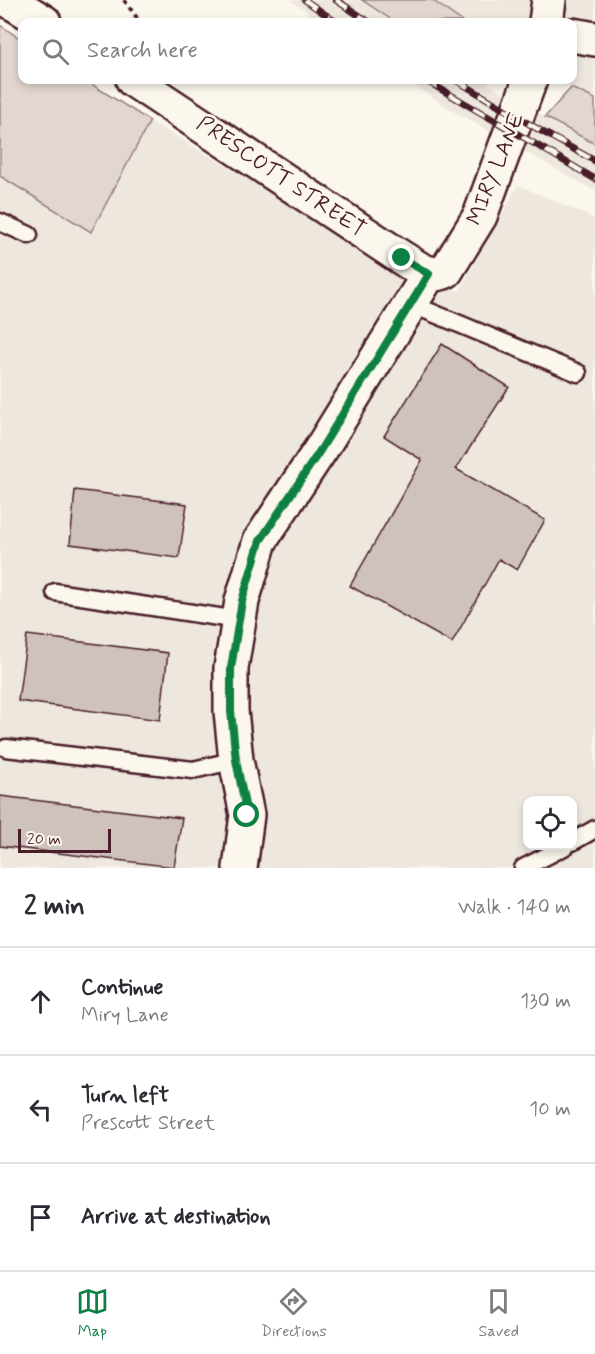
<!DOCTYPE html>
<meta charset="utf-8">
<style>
:root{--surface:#fff;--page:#f7f7f7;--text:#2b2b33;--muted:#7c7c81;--line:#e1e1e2;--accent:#0b8043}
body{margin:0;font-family:Mynerve,sans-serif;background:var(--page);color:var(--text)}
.controls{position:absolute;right:18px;bottom:18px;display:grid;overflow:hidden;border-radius:12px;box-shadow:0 3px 9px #0003}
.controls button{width:54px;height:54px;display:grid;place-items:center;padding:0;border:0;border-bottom:2px solid var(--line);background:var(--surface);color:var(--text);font:30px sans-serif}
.scale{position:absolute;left:18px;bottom:15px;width:93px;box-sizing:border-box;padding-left:6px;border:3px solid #4a1f2b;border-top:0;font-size:16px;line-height:21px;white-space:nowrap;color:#4a1f2b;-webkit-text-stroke:4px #fbf7ec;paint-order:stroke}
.stop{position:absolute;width:18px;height:18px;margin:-14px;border:4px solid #0b8043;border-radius:50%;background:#fff}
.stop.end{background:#0b8043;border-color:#fff;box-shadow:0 2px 6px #0008}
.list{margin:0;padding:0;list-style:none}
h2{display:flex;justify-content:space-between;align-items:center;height:78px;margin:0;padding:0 24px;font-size:26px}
h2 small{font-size:20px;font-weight:400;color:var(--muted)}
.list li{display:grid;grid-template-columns:39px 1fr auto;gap:18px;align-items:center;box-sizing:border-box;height:108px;padding:0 24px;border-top:2px solid var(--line)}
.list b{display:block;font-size:22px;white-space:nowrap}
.list p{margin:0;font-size:20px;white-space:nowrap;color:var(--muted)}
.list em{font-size:20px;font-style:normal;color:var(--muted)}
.icon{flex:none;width:33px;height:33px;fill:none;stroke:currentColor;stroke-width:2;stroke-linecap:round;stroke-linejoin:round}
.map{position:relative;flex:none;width:595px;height:868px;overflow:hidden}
.search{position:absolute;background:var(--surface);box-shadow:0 3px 9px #0003;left:18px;right:18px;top:18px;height:66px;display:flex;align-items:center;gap:15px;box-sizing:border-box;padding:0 21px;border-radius:12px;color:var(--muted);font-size:22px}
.sheet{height:402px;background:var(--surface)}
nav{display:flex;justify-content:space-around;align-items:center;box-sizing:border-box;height:84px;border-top:2px solid var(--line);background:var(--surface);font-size:16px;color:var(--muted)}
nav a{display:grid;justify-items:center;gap:3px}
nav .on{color:var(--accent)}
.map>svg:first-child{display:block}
.built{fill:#eee7de;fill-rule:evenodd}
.green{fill:#e2d7d0;stroke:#967b7e;stroke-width:1.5}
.building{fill:#cfc2bc;stroke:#4a1f2b;stroke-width:1.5}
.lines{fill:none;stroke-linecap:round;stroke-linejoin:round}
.service-casing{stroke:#4a1f2b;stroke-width:21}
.minor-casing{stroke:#4a1f2b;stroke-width:38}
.path{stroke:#4a1f2b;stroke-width:4;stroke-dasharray:4.5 4.5;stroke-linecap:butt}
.service{stroke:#fbf7ec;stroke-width:16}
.minor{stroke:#fbf7ec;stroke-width:33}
.rail-casing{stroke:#4a1f2b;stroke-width:7}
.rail{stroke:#fbf7ec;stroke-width:4.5;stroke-dasharray:14;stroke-linecap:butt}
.route{stroke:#0b8043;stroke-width:8}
.labels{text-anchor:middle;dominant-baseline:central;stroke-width:5;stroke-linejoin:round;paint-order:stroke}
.street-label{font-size:22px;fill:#4a1f2b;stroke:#fbf7ec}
</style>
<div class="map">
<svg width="595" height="868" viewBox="0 0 595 868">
<rect width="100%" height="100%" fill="#fbf7ec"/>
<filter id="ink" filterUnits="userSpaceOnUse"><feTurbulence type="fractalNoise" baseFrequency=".0167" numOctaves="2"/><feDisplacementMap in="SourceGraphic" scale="12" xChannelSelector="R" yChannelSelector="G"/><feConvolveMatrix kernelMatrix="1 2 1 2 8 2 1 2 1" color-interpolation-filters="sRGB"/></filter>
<g filter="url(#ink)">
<path class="built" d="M 290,0 L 595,0 L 595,191 L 453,111 L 406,80 L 491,80 L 488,84 L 545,117 L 571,88 L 555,80 L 572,80 L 572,22 L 321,22 Z
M 150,121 L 410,274 L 459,291 L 518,185 L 595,219 L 595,868 L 0,868 L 0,176 L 91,232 ZM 528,800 L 572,800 L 572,846 L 528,846 Z"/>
<path class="green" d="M 362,0 L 432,0 L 463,22 L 395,22 Z
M 0,25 L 22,40 L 22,80 L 85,80 L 150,121 L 91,232 L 0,176 Z
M 571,88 L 595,99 L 595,144 L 545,117 Z"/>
<path class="building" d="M 442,344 L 509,387 L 456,469 L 545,520 L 517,570 L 499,559 L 452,643 L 350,586 L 422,460 L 384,436 Z
M 75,490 L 187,504 L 179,558 L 70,544 Z
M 27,635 L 168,653 L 160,720 L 18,701 Z
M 0,796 L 182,818 L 174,867 L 0,846 Z"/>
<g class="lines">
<g class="service-casing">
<path id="service" d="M 0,222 L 29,235
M 411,304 L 578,373
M 55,592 L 238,620
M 6,748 L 193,770 L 236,760
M 572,842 L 595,829
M 523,868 L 566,846"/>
</g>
<g class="minor-casing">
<path id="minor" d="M 8,0 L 44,22
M 546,22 L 549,0
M 572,35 L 595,39
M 133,80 L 402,258 C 417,267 429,279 446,271 L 480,216 L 530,80
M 240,868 L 247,815 L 236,760 L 231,711 L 231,668 L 242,601 L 260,541 L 321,449 L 429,274"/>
</g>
<path class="path" d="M 124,0 L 140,22"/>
<use href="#service" class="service"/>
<use href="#minor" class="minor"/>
<g class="rail-casing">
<path id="rail" d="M 305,0 L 336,22
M 336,0 L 369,22
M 425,80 L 595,179
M 456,80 L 541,131 L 595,161"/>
</g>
<use href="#rail" class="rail"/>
</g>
</g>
<g class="lines" filter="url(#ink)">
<path class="route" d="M 247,815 L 236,760 L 231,711 L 231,668 L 242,601 L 260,541 L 321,449 L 429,274 L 402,258"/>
</g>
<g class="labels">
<g class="street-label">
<text transform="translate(496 169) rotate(-68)">MIRY LANE</text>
<text transform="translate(281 177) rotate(34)">PRESCOTT STREET</text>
</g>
</g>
</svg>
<div class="controls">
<button><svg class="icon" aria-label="locate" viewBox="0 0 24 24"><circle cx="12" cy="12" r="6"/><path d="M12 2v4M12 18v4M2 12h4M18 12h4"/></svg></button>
</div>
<div class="scale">20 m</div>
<div class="stop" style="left:247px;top:815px"></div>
<div class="stop end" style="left:402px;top:258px"></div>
<div class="search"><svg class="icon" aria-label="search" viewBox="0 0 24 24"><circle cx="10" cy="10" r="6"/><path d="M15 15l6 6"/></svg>Search here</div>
</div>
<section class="sheet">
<h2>2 min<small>Walk · 140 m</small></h2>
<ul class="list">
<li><svg class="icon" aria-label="ahead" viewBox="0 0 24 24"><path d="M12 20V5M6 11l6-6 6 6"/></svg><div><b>Continue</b><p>Miry Lane</p></div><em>130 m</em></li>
<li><svg class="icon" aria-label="left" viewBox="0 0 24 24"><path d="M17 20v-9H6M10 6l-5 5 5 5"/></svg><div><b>Turn left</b><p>Prescott Street</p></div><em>10 m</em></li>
<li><svg class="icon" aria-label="arrive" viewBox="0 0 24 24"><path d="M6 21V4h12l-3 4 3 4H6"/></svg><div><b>Arrive at destination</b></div></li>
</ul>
</section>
<nav>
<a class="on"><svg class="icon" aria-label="map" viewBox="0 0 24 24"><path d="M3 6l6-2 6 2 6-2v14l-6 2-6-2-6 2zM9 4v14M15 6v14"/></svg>Map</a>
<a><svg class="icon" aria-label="directions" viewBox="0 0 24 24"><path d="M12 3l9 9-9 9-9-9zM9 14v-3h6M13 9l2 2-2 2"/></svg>Directions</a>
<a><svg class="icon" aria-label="saved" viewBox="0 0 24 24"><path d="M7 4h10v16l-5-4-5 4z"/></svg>Saved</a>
</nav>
